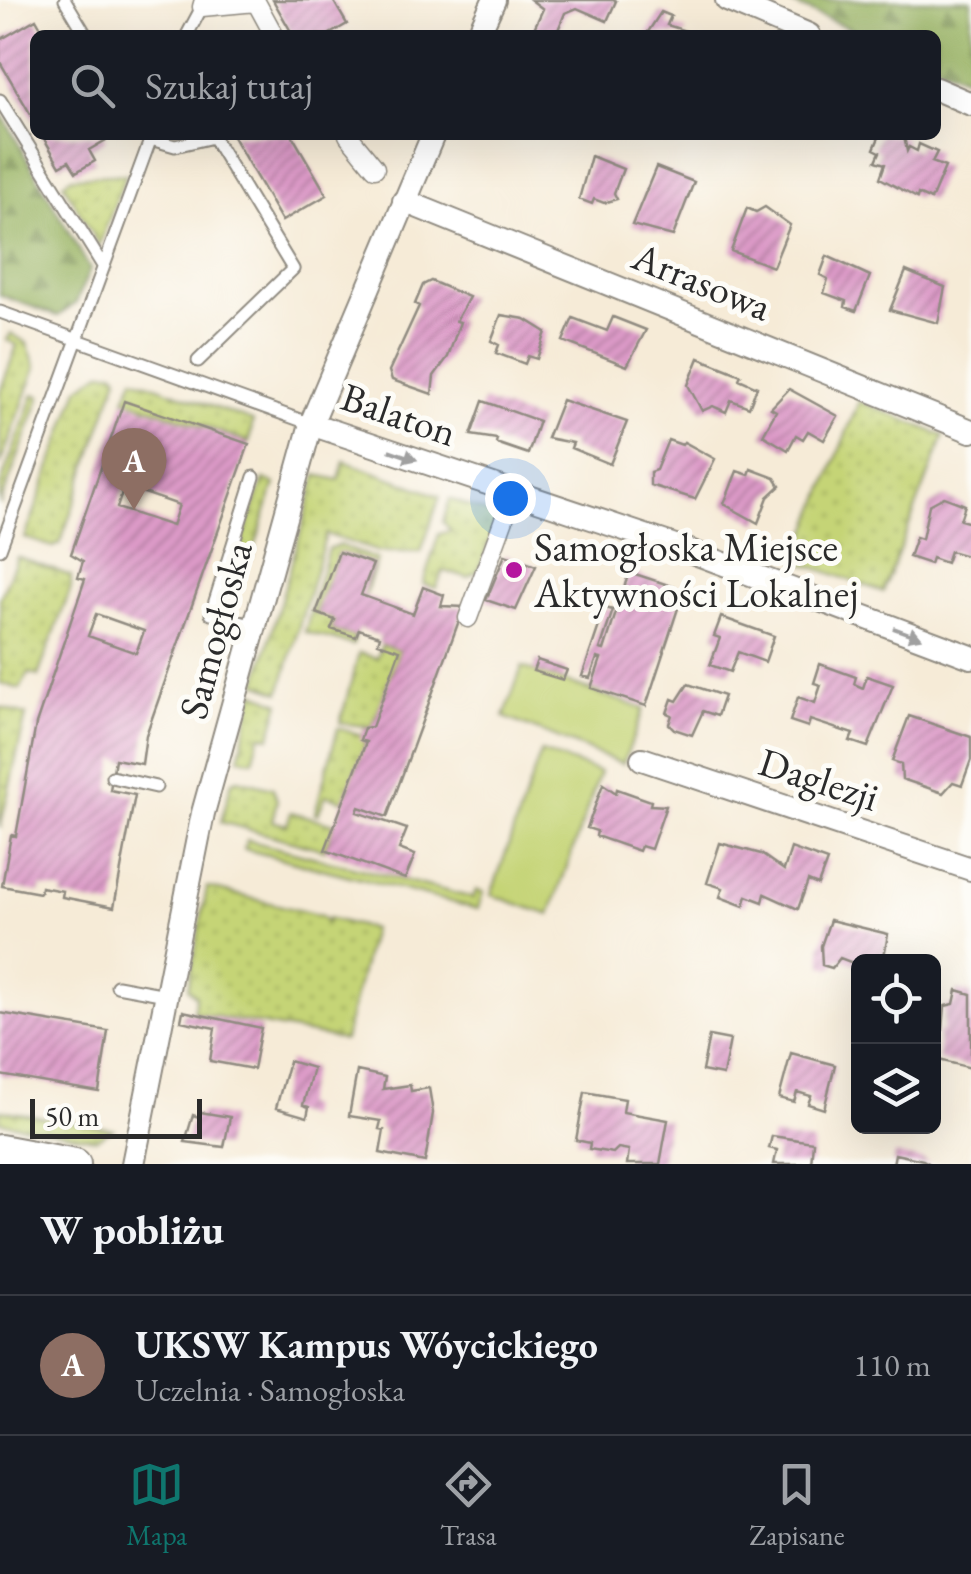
<!DOCTYPE html>
<html lang="pl">
<meta charset="utf-8">
<style>
:root{--surface:#171b24;--page:#242831;--text:#f1f3f6;--muted:#9ea1a6;--line:#363941;--accent:#0f766e}
body{margin:0;font-family:"EB Garamond",serif;background:var(--page);color:var(--text)}
.controls{position:absolute;right:30px;bottom:30px;display:grid;overflow:hidden;border-radius:15px;box-shadow:0 10px 40px #0002}
.controls button{width:90px;height:90px;display:grid;place-items:center;padding:0;border:0;border-bottom:2px solid var(--line);background:var(--surface);color:var(--text);font:50px sans-serif}
.scale{position:absolute;left:30px;bottom:25px;width:172px;box-sizing:border-box;padding-left:10px;border:5px solid #2b2b2b;border-top:0;font-size:28px;line-height:35px;white-space:nowrap;color:#2b2b2b;-webkit-text-stroke:8px #fdfcf7;paint-order:stroke}
.you{position:absolute;left:510px;top:498px;width:35px;height:35px;margin:-25px;border:8px solid #fff;border-radius:50%;background:#1a73e8;box-shadow:0 0 0 15px #1a73e833}
.badge{display:grid;place-items:center;width:65px;height:65px;border-radius:50%;background:var(--accent);color:#fff;font-size:32px;font-weight:700}
.pin{position:absolute;translate:-50% -82px;filter:drop-shadow(0 2px 5px #0008)}
.pin::after{content:'';position:absolute;top:52px;width:35px;height:30px;background:inherit;clip-path:polygon(0 0,100% 0,50% 100%)}
.list{margin:0;padding:0;list-style:none}
h2{display:flex;justify-content:space-between;align-items:center;height:130px;margin:0;padding:0 40px;font-size:42px}
h2 small{font-size:32px;font-weight:400;color:var(--muted)}
.list li{display:grid;grid-template-columns:65px 1fr auto;gap:30px;align-items:center;box-sizing:border-box;height:140px;padding:0 40px;border-top:2px solid var(--line)}
.list b{display:block;font-size:38px;white-space:nowrap}
.list p{margin:0;font-size:32px;white-space:nowrap;color:var(--muted)}
.list em{font-size:32px;font-style:normal;color:var(--muted)}
.icon{flex:none;width:55px;height:55px;fill:none;stroke:currentColor;stroke-width:2;stroke-linecap:round;stroke-linejoin:round}
.map{position:relative;flex:none;width:971px;height:1164px;overflow:hidden}
.search{position:absolute;background:var(--surface);box-shadow:0 10px 40px #0002;left:30px;right:30px;top:30px;height:110px;display:flex;align-items:center;gap:25px;box-sizing:border-box;padding:0 35px;border-radius:15px;color:var(--muted);font-size:38px}
.sheet{height:270px;background:var(--surface)}
nav{display:flex;justify-content:space-around;align-items:center;box-sizing:border-box;height:140px;border-top:2px solid var(--line);background:var(--surface);font-size:28px;color:var(--muted)}
nav a{display:grid;justify-items:center;gap:5px}
nav .on{color:var(--accent)}
.map>svg:first-child{display:block}
.grass{fill:url(#grass-dots);stroke:#788050;stroke-width:2.5}
.forest{fill:url(#forest-firs);stroke:#647049;stroke-width:2.5}
.pitch{fill:#c5d476;stroke:#788050;stroke-width:2.5}
.building{fill:url(#building-hatch);fill-rule:evenodd}
.lines{fill:none;stroke-linecap:round;stroke-linejoin:round}
.service-casing{stroke:#908b81;stroke-width:15}
.pedestrian-casing{stroke:#908b81;stroke-width:21}
.minor-casing{stroke:#908b81;stroke-width:26}
.tertiary-casing{stroke:#908b81;stroke-width:34}
.service{stroke:#fff;stroke-width:11}
.pedestrian{stroke:#fff;stroke-width:18}
.minor{stroke:#fff;stroke-width:22}
.tertiary{stroke:#fff;stroke-width:30}
.oneway{fill:#a0a0a0}
.poi-dot{fill:#b5179e;stroke:#fdfcf7;stroke-width:4}
.labels{text-anchor:middle;dominant-baseline:central;stroke-width:10;stroke-linejoin:round;paint-order:stroke}
.street-label{font-size:40px;fill:#2b2b2b;stroke:#fdfcf7}
.poi-label{font-size:40px;fill:#2b2b2b;stroke:#fdfcf7;text-anchor:start}
</style>
<div class="map">
<svg width="971" height="1164" viewBox="0 0 971 1164">
<defs>
<pattern id="grass-dots" width="8" height="8" patternUnits="userSpaceOnUse" patternTransform="scale(2.5)"><rect width="8" height="8" fill="#c5d476"/><path d="M2 2h.1M6 6h.1" fill="none" stroke="#a9b666" stroke-width="1.8" stroke-linecap="round"/></pattern>
<pattern id="forest-firs" width="22" height="20" patternUnits="userSpaceOnUse" patternTransform="scale(2.5)"><rect width="22" height="20" fill="#9cb667"/><path d="M5 1l3.5 6h-7zM16 11l3.5 6h-7z" fill="#7f9455"/></pattern>
<pattern id="building-hatch" width="6" height="6" patternUnits="userSpaceOnUse" patternTransform="scale(2.5)"><rect width="6" height="6" fill="#dc9ac7"/><path d="M-1 1l2-2M0 6l6-6M5 7l2-2" fill="none" stroke="#b37ea2"/></pattern>
</defs>
<rect width="100%" height="100%" fill="#fdfcf7"/>
<filter id="ink" filterUnits="userSpaceOnUse"><feTurbulence type="fractalNoise" baseFrequency=".01" numOctaves="2"/><feDisplacementMap in="SourceGraphic" scale="20" xChannelSelector="R" yChannelSelector="G"/><feConvolveMatrix kernelMatrix="1 2 1 2 8 2 1 2 1" color-interpolation-filters="sRGB"/></filter>
<filter id="wash" filterUnits="userSpaceOnUse"><feTurbulence type="fractalNoise" baseFrequency=".0048" numOctaves="4" result="noise"/><feDisplacementMap in="SourceGraphic" scale="40" xChannelSelector="R" yChannelSelector="G"/><feGaussianBlur stdDeviation="2.25" result="paint"/><feColorMatrix in="noise" values="0 0 0 0 0 0 0 0 0 0 0 0 0 0 0 0 0 1.4 0 .05"/><feComposite in="paint" operator="in"/></filter>
<g filter="url(#wash)">
<rect width="100%" height="100%" fill="#f6ebd7"/>
<path class="grass" d="M 126,174 L 99,246 L 63,183 L 72,177 Z
M 11,333 L 27,343 L 36,367 L 0,466 L 0,392 L 17,345 L 7,340 Z
M 101,372 L 116,372 L 118,377 L 60,544 L 53,547 L 25,538 L 79,388 Z
M 134,378 L 253,421 L 249,442 L 125,399 Z
M 34,394 L 41,396 L 0,505 L 0,486 Z
M 859,401 L 944,436 L 883,592 L 796,561 Z
M 344,461 L 440,496 L 421,552 L 379,552 L 326,534 L 280,692 L 257,683 L 317,475 L 339,480 Z
M 264,479 L 275,484 L 251,559 L 237,555 Z
M 450,499 L 499,517 L 478,571 L 468,577 L 443,571 L 436,588 L 423,584 L 439,534 L 451,531 L 443,522 Z
M 339,545 L 377,560 L 364,597 L 373,564 L 339,552 L 316,612 L 335,620 L 332,630 L 355,637 L 353,645 L 305,632 L 328,549 Z
M 17,557 L 71,576 L 71,588 L 38,676 L 29,673 L 20,689 L 0,683 L 0,599 Z
M 382,645 L 400,650 L 372,727 L 340,723 L 359,653 L 377,658 Z
M 254,692 L 280,703 L 270,737 L 260,735 L 253,760 L 239,758 Z
M 0,707 L 26,715 L 0,828 Z
M 338,728 L 359,734 L 366,742 L 344,801 L 326,795 L 318,814 L 315,813 Z
M 238,779 L 273,788 L 277,800 L 272,821 L 287,825 L 291,812 L 335,824 L 325,850 L 221,822 L 232,781 Z
M 207,887 L 322,916 L 327,923 L 328,918 L 372,929 L 344,1040 L 193,1012 L 196,996 L 188,988 Z
M 0,1110 L 113,1129 L 96,1139 L 0,1122 Z"/>
<path class="forest" d="M 783,0 L 971,0 L 971,80 L 936,65 L 936,35 L 865,35 Z
M 0,111 L 90,269 L 76,303 L 58,316 L 0,295 Z"/>
<path class="pitch" d="M 522,667 L 644,709 L 623,764 L 504,717 Z
M 541,752 L 600,772 L 550,915 L 491,895 Z
M 247,840 L 473,898 L 476,890 L 483,892 L 478,909 L 244,849 Z"/>
<g id="blocks">
<path class="building" d="M 273,0 L 333,0 L 347,24 L 328,35 L 293,35 Z
M 531,0 L 613,0 L 616,1 L 607,21 L 577,8 L 565,13 L 556,35 L 531,35 L 543,9 Z
M 661,12 L 671,16 L 667,25 L 686,31 L 685,35 L 646,35 Z
M 36,19 L 45,35 L 35,35 L 35,122 L 0,62 L 0,40 Z
M 42,135 L 103,135 L 106,140 L 89,150 L 95,161 L 76,172 L 69,161 L 60,166 Z
M 232,135 L 292,135 L 327,195 L 282,221 Z
M 880,135 L 904,137 L 907,151 L 909,147 L 917,151 L 919,144 L 937,152 L 932,162 L 945,167 L 931,200 L 918,194 L 917,198 L 880,178 L 885,164 L 876,161 L 880,152 L 874,149 Z
M 591,156 L 623,169 L 614,193 L 617,199 L 604,203 L 594,199 L 592,204 L 579,199 Z
M 656,167 L 694,182 L 673,236 L 632,225 Z
M 765,207 L 790,225 L 773,267 L 731,251 L 747,208 L 756,212 Z
M 827,256 L 870,276 L 856,311 L 845,307 L 846,301 L 824,293 L 828,279 L 820,275 Z
M 906,271 L 945,287 L 938,323 L 890,310 Z
M 431,281 L 469,297 L 456,321 L 460,322 L 448,357 L 434,376 L 432,394 L 392,380 L 389,371 L 419,306 L 415,304 L 423,285 Z
M 501,315 L 525,319 L 546,332 L 537,359 L 528,356 L 525,364 L 496,353 L 499,345 L 491,341 Z
M 613,317 L 646,330 L 627,366 L 563,341 L 573,318 L 607,331 Z
M 699,358 L 741,375 L 739,379 L 757,387 L 749,407 L 731,400 L 726,412 L 713,406 L 702,411 L 688,385 Z
M 789,389 L 838,416 L 824,440 L 808,431 L 803,439 L 796,435 L 788,450 L 763,435 L 776,411 L 771,408 Z
M 562,400 L 627,422 L 610,464 L 571,448 L 573,443 L 547,438 Z
M 124,401 L 249,444 L 146,735 L 142,764 L 115,759 L 110,790 L 135,795 L 114,907 L 62,897 L 63,891 L 41,887 L 40,893 L 2,886 L 11,835 L 16,836 L 36,724 L 85,579 L 78,577 L 83,561 L 71,554 ZM 124,486 L 179,505 L 172,526 L 117,508 ZM 96,614 L 144,631 L 136,653 L 88,636 Z
M 483,401 L 539,421 L 528,454 L 496,443 L 497,439 L 471,435 Z
M 668,440 L 682,445 L 684,442 L 715,459 L 695,499 L 650,485 L 650,472 L 656,470 Z
M 751,469 L 775,478 L 780,486 L 768,497 L 758,523 L 724,504 L 737,471 L 749,475 Z
M 944,497 L 965,505 L 960,520 L 971,523 L 967,556 L 950,551 L 946,563 L 932,558 L 930,564 L 909,557 L 916,537 L 922,539 L 929,505 Z
M 339,552 L 373,564 L 361,595 L 413,614 L 423,587 L 444,595 L 441,606 L 464,607 L 387,817 L 359,807 L 357,812 L 407,829 L 399,849 L 415,855 L 405,879 L 325,850 L 366,742 L 360,740 L 364,728 L 372,727 L 400,650 L 378,643 L 380,636 L 359,629 L 356,637 L 331,629 L 335,620 L 316,613 Z
M 505,555 L 536,566 L 516,610 L 486,600 Z
M 629,572 L 684,590 L 646,706 L 591,688 L 601,659 L 597,658 L 590,678 L 582,676 L 605,608 L 613,610 L 600,649 L 604,650 Z
M 721,617 L 774,636 L 765,662 L 738,652 L 730,672 L 710,665 L 720,638 L 714,636 Z
M 537,660 L 567,670 L 563,680 L 533,671 Z
M 820,664 L 856,677 L 854,684 L 863,688 L 867,676 L 893,685 L 868,747 L 850,741 L 853,734 L 810,720 L 808,727 L 790,721 L 798,697 L 815,703 L 821,685 L 814,683 Z
M 688,684 L 724,696 L 717,716 L 703,711 L 692,735 L 674,729 L 669,724 L 672,715 L 667,713 L 672,699 L 677,701 Z
M 909,716 L 971,737 L 971,760 L 962,785 L 953,782 L 943,793 L 902,779 L 901,764 L 892,761 Z
M 603,784 L 616,793 L 617,789 L 651,801 L 650,805 L 666,806 L 651,849 L 641,846 L 639,851 L 596,836 L 597,831 L 587,828 Z
M 720,843 L 761,854 L 784,870 L 791,848 L 827,861 L 818,885 L 808,881 L 798,909 L 765,894 L 763,902 L 747,896 L 744,906 L 720,897 L 723,888 L 707,883 Z
M 830,920 L 888,934 L 883,962 L 858,962 L 858,965 L 840,958 L 832,968 L 822,965 L 821,946 Z
M 957,990 L 971,994 L 971,1068 L 939,1060 L 938,1033 L 943,1030 L 945,1006 L 954,1004 Z
M 183,1011 L 261,1028 L 253,1069 L 210,1061 L 215,1028 L 181,1021 Z
M 0,1013 L 108,1031 L 99,1092 L 0,1075 Z
M 709,1036 L 730,1040 L 723,1075 L 702,1071 Z
M 791,1053 L 835,1065 L 824,1109 L 808,1104 L 811,1096 L 797,1092 L 794,1102 L 779,1098 Z
M 289,1061 L 313,1068 L 303,1105 L 309,1107 L 307,1117 L 276,1108 Z
M 357,1071 L 385,1077 L 383,1089 L 410,1085 L 411,1091 L 429,1088 L 433,1113 L 425,1162 L 380,1153 L 384,1130 L 379,1129 L 381,1121 L 349,1116 Z
M 585,1092 L 625,1099 L 623,1112 L 668,1120 L 660,1164 L 627,1164 L 629,1150 L 618,1148 L 613,1153 L 589,1149 L 590,1143 L 576,1140 Z
M 200,1112 L 230,1117 L 224,1147 L 185,1142 L 193,1115 L 199,1117 Z
M 772,1136 L 813,1142 L 811,1164 L 774,1164 L 777,1150 L 769,1148 Z
M 895,1154 L 923,1160 L 930,1164 L 893,1164 Z"/>
</g>
</g>
<g filter="url(#ink)">
<use href="#blocks" fill-opacity="0" stroke="#908b81" stroke-width="2.5"/>
<g class="lines">
<g class="service-casing">
<path id="service" d="M 65,0 L 86,35
M 187,35 L 202,7
M 0,100 L 103,266
M 147,138 L 175,146 L 213,137 L 293,269 L 198,361
M 0,312 L 311,424
M 254,477 L 211,614 L 254,626
M 0,549 L 152,135
M 112,777 L 156,787
M 117,986 L 166,995"/>
</g>
<g class="pedestrian-casing">
<path id="pedestrian" d="M 204,0 L 202,7 L 256,2
M 255,0 L 274,35
M 348,135 L 375,168
M 468,618 L 504,519"/>
</g>
<g class="minor-casing">
<path id="minor" d="M 727,0 L 809,35
M 478,35 L 494,0
M 936,89 L 971,104
M 404,201 L 971,431
M 311,424 L 687,550 L 971,657
M 642,759 L 971,869
M 133,1164 L 203,813 L 311,424 L 433,135"/>
</g>
<g class="tertiary-casing">
<path id="tertiary" d="M 0,1150 L 75,1164"/>
</g>
<use href="#service" class="service"/>
<use href="#pedestrian" class="pedestrian"/>
<use href="#minor" class="minor"/>
<use href="#tertiary" class="tertiary"/>
</g>
<defs><path id="oneway-solid" d="M-6-.8H1V-3.2L6.5 0L1 3.2V.8H-6Z" transform="scale(2.5)"/></defs>
<g class="oneway">
<use href="#oneway-solid" transform="translate(403 455) rotate(19)"/>
<use href="#oneway-solid" transform="translate(907 633) rotate(20)"/>
</g>
</g>
<circle class="poi-dot" cx="514" cy="570" r="10"/>
<g class="labels">
<g class="street-label">
<text transform="translate(702 281) rotate(22)">Arrasowa</text>
<text transform="translate(399 414) rotate(19)">Balaton</text>
<text transform="translate(215 630) rotate(-75)">Samogłoska</text>
<text transform="translate(819 779) rotate(18)">Daglezji</text>
</g>
<g class="poi-label">
<text x="534" y="547">Samogłoska Miejsce<tspan x="534" dy="46">Aktywności Lokalnej</tspan></text>
</g>
</g>
</svg>
<div class="controls">
<button><svg class="icon" aria-label="locate" viewBox="0 0 24 24"><circle cx="12" cy="12" r="6"/><path d="M12 2v4M12 18v4M2 12h4M18 12h4"/></svg></button>
<button><svg class="icon" aria-label="layers" viewBox="0 0 24 24"><path d="M12 4l9 5-9 5-9-5zM3 14l9 5 9-5"/></svg></button>
</div>
<div class="scale">50 m</div>
<div class="you"></div>
<div class="pin badge" style="left:134px;top:510px;background:#8d6e63">A</div>
<div class="search"><svg class="icon" aria-label="search" viewBox="0 0 24 24"><circle cx="10" cy="10" r="6"/><path d="M15 15l6 6"/></svg>Szukaj tutaj</div>
</div>
<section class="sheet">
<h2>W pobliżu<small></small></h2>
<ul class="list">
<li><span class="badge" style="background:#8d6e63">A</span><div><b>UKSW Kampus Wóycickiego</b><p>Uczelnia · Samogłoska</p></div><em>110 m</em></li>
</ul>
</section>
<nav>
<a class="on"><svg class="icon" aria-label="map" viewBox="0 0 24 24"><path d="M3 6l6-2 6 2 6-2v14l-6 2-6-2-6 2zM9 4v14M15 6v14"/></svg>Mapa</a>
<a><svg class="icon" aria-label="directions" viewBox="0 0 24 24"><path d="M12 3l9 9-9 9-9-9zM9 14v-3h6M13 9l2 2-2 2"/></svg>Trasa</a>
<a><svg class="icon" aria-label="saved" viewBox="0 0 24 24"><path d="M7 4h10v16l-5-4-5 4z"/></svg>Zapisane</a>
</nav>
